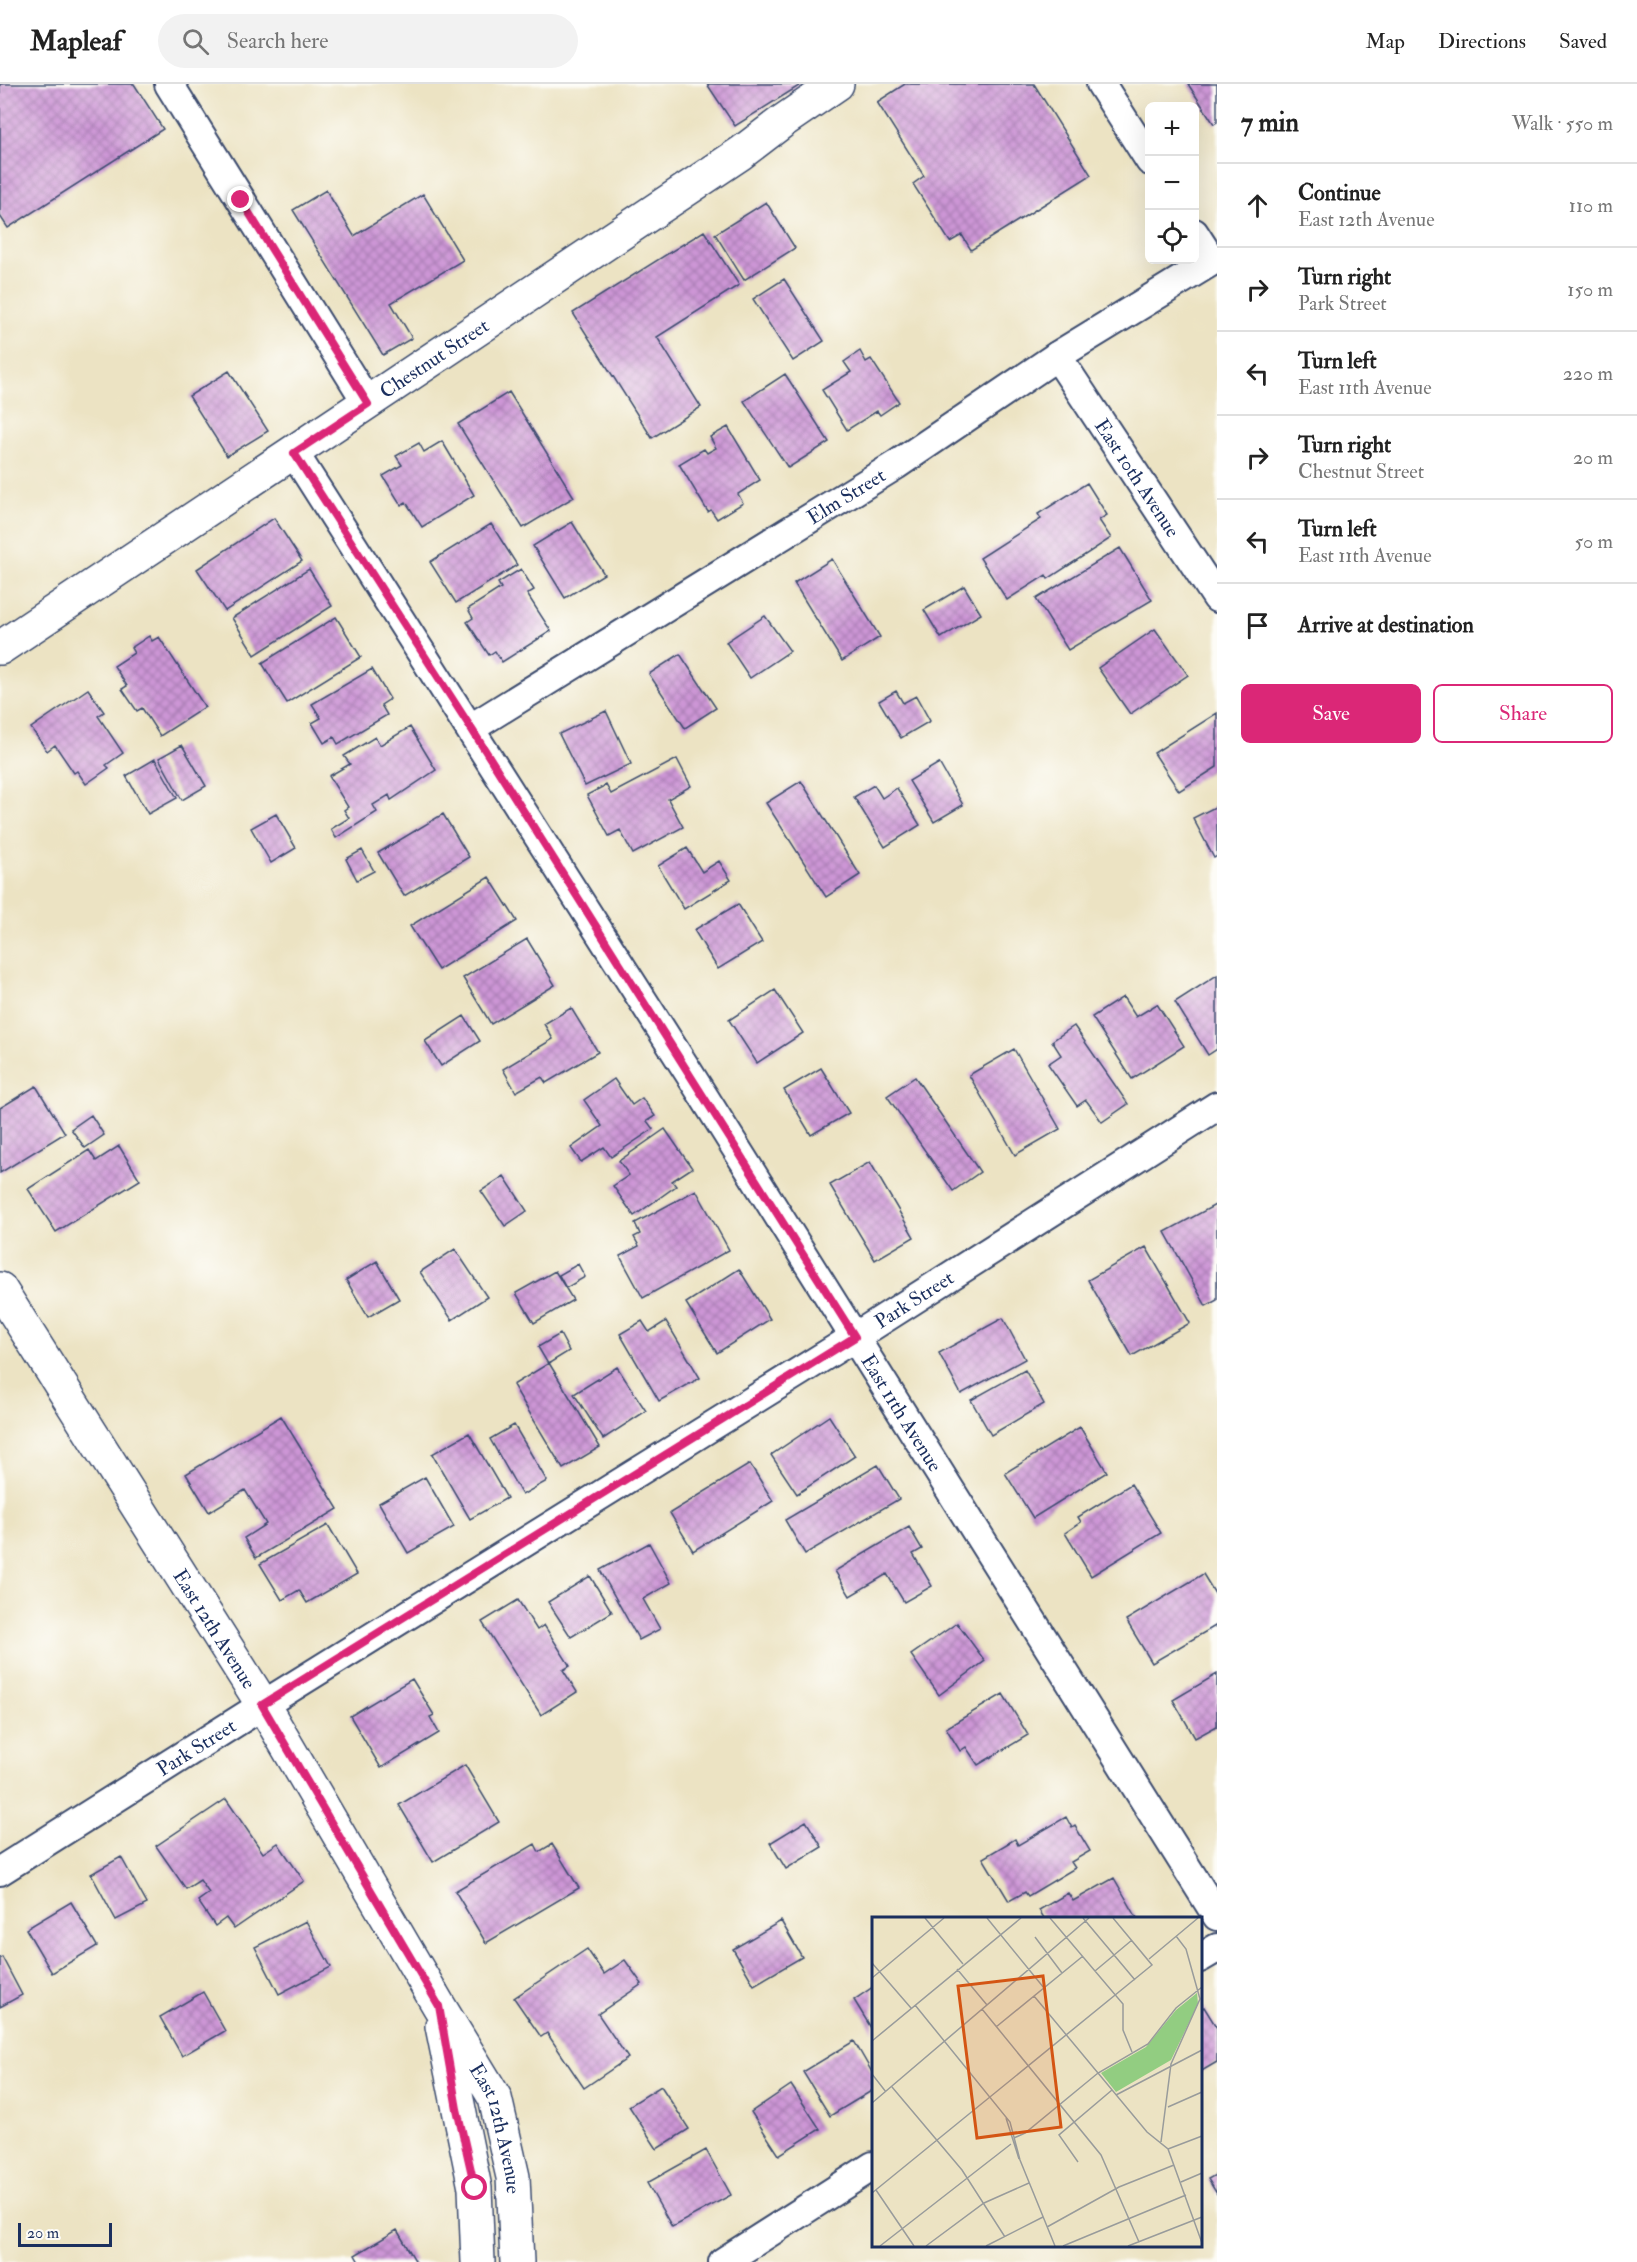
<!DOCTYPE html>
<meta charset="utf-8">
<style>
:root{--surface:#fff;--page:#f2f2f2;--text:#222;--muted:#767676;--line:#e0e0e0;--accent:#db2777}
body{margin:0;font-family:"IM FELL Double Pica",serif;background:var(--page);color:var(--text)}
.controls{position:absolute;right:18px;top:18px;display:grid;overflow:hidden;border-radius:9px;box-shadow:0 6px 24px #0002}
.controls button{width:54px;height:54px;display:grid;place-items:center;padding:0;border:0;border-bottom:2px solid var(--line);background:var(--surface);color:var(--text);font:30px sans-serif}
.scale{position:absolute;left:18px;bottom:15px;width:94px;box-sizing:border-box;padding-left:6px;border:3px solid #1b2f5e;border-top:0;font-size:16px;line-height:21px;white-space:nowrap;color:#1b2f5e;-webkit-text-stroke:4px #fdfcf7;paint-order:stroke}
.stop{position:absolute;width:18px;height:18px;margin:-14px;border:4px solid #db2777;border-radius:50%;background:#fff}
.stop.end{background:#db2777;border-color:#fff;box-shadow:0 2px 6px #0008}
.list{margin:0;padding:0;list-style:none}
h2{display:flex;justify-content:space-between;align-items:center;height:78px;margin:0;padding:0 24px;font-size:26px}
h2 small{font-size:20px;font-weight:400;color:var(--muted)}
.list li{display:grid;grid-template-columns:39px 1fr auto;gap:18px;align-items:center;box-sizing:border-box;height:84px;padding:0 24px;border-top:2px solid var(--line)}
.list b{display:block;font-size:22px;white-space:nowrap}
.list p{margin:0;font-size:20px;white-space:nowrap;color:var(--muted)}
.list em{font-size:20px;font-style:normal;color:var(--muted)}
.actions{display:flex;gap:12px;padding:18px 24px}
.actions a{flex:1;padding:14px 0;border:2px solid var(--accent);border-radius:9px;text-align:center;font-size:21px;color:var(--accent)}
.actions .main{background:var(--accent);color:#fff}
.icon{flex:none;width:33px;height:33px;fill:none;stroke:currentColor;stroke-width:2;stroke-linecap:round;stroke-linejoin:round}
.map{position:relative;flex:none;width:1217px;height:2178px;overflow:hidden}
header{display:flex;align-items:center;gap:36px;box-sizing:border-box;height:84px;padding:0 30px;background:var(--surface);border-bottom:2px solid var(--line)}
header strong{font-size:28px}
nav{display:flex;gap:33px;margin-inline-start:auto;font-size:21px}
.search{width:420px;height:54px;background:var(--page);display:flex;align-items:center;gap:15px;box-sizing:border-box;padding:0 21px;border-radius:33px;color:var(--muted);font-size:22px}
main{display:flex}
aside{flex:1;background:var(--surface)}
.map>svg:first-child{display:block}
.building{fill:url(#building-cross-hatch)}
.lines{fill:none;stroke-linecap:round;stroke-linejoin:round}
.minor-casing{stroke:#3a4a6d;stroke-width:32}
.tertiary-casing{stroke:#3a4a6d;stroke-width:36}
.minor{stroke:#fff;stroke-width:28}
.tertiary{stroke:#fff;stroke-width:33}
.route{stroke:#db2777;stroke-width:8}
.labels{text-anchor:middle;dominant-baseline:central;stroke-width:5;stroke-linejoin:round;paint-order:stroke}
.street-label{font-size:20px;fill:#1b2f5e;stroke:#fdfcf7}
.inset-road{fill:none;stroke:#989b9b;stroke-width:1.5}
.view{fill:#d45514;fill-opacity:0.15;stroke:#d45514;stroke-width:3}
.inset-edge{fill:none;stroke:#1b2f5e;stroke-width:3}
</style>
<header>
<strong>Mapleaf</strong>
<div class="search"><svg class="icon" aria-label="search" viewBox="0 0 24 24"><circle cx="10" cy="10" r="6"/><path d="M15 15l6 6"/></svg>Search here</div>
<nav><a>Map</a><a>Directions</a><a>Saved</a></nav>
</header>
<main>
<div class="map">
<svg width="1217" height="2178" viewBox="0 0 1217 2178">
<defs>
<pattern id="building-cross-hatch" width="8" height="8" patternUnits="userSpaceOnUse" patternTransform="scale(1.5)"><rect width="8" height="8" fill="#cd96d6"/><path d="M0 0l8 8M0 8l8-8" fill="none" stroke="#a67bb1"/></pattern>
</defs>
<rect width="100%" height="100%" fill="#fdfcf7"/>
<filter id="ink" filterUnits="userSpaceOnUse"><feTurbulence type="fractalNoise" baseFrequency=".0167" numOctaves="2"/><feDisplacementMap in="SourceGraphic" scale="12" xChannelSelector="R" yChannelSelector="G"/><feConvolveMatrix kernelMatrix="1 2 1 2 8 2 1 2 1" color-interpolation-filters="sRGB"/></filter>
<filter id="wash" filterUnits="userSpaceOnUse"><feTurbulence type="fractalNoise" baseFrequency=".008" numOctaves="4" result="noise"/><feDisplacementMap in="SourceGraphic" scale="24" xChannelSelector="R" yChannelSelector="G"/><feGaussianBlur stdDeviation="1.35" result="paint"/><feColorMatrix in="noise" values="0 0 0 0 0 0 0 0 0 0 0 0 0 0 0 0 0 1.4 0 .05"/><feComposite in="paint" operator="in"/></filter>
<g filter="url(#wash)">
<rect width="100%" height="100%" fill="#ece3c3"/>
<g id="blocks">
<path class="building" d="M 0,0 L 134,0 L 163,45 L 8,144 L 0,132 Z
M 707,0 L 802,0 L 735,42 Z
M 905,0 L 1034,0 L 1091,91 L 971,166 L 962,151 L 950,158 L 913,100 L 924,92 L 877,18 Z
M 1188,0 L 1217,0 L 1217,38 L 1214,40 Z
M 326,106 L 354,152 L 423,110 L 463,176 L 391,219 L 412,254 L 383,271 L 293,126 Z
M 766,118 L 795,164 L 744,196 L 715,150 Z
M 704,147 L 739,201 L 657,253 L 701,323 L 652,354 L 573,229 Z
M 784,195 L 824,257 L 793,277 L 753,215 Z
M 860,267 L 866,278 L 871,275 L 899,318 L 880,331 L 877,327 L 847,346 L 822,306 L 851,288 L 844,278 Z
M 229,287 L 268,347 L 227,372 L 189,312 Z
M 785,290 L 829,358 L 788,384 L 744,317 Z
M 509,308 L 574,413 L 523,444 L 458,340 Z
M 728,343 L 760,396 L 738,410 L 743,419 L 717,435 L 711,426 L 708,428 L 679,380 L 704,365 L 707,369 L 716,364 L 710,353 Z
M 442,357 L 474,411 L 422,443 L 406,418 L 401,421 L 383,392 L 402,381 L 396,372 L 419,359 L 424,368 Z
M 1087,399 L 1107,431 L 1099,436 L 1111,454 L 1048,495 L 1046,491 L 1007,516 L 980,474 L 1041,435 L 1038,430 Z
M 274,434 L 302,477 L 225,527 L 197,485 Z
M 572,438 L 604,490 L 565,514 L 533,462 Z
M 491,440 L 517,481 L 456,519 L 430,478 Z
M 1120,464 L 1152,516 L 1068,566 L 1036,515 Z
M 832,475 L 880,553 L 842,577 L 794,499 Z
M 309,485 L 332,522 L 255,571 L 232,534 Z
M 521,485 L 534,506 L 527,510 L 551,547 L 502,578 L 495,567 L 489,571 L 467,538 L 473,534 L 468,525 L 501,504 L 498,499 Z
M 964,502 L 981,530 L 941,554 L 924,526 Z
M 765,532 L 790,567 L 750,594 L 726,558 Z
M 336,533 L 361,573 L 287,619 L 262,579 Z
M 1155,545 L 1188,591 L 1130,630 L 1098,584 Z
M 149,552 L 152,557 L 159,553 L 205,623 L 160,652 L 142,624 L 137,627 L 122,605 L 127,602 L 114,582 L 134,569 L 131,564 Z
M 680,570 L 716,624 L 685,644 L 649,590 Z
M 372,585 L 390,615 L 381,621 L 387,631 L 338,660 L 334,653 L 324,659 L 312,639 L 321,634 L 312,620 Z
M 88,605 L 104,628 L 98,632 L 123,669 L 106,681 L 109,684 L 86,700 L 77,687 L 74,689 L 55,661 L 47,667 L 31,644 Z
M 896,607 L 903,619 L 916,612 L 930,637 L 901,654 L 879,617 Z
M 606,627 L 631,680 L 585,702 L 559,650 Z
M 1217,629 L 1217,683 L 1179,707 L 1154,669 Z
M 410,643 L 436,686 L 391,716 L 389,711 L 373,721 L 377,728 L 336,754 L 331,745 L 349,734 L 344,726 L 348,723 L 329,692 L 350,680 L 344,672 L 375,653 L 380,661 Z
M 182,661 L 206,702 L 182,716 L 159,674 Z
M 155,675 L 177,714 L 148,730 L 126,692 Z
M 677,675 L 691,702 L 668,715 L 683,743 L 633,770 L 620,746 L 609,752 L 587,711 L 606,701 L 611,710 Z
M 939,679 L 963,721 L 934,738 L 909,697 Z
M 801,697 L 860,791 L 826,813 L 766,719 Z
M 874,701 L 882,714 L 897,704 L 920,741 L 885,763 L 854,713 Z
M 1217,722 L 1217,772 L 1214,774 L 1193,734 Z
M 276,730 L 296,764 L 271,779 L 251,744 Z
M 443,730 L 469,773 L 404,812 L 378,769 Z
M 687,764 L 702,788 L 719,777 L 731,796 L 684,825 L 658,782 Z
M 362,766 L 374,787 L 357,796 L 346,775 Z
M 489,793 L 517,837 L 438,886 L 410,842 Z
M 738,820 L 762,858 L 718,885 L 694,846 Z
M 527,855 L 555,901 L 491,940 L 463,894 Z
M 1217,891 L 1217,965 L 1208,971 L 1175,918 Z
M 775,906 L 803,949 L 757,979 L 729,936 Z
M 1123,913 L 1136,933 L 1157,920 L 1184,962 L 1132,995 L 1092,933 Z
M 571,924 L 598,968 L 546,999 L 542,993 L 516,1008 L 503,985 L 553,955 L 544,940 Z
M 464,932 L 480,957 L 441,982 L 425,957 Z
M 1074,942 L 1128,1020 L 1102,1038 L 1086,1016 L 1077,1022 L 1048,980 L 1061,971 L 1052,957 Z
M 1014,965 L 1060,1045 L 1015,1071 L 969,991 Z
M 821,984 L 849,1029 L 811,1051 L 784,1006 Z
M 915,993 L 980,1088 L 953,1107 L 887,1012 Z
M 614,995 L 632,1021 L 642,1014 L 655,1032 L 647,1037 L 653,1045 L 611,1073 L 604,1063 L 581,1078 L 571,1064 L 602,1042 L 584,1016 Z
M 36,1002 L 65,1049 L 0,1089 L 0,1024 Z
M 91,1031 L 104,1051 L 85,1064 L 71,1045 Z
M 665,1045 L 692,1084 L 672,1097 L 676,1102 L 634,1132 L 613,1102 L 629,1091 L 619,1077 Z
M 119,1062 L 140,1096 L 56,1148 L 28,1105 L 89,1066 L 96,1077 Z
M 870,1078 L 914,1153 L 875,1176 L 830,1101 Z
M 504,1092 L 527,1127 L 505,1142 L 481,1107 Z
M 696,1106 L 729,1166 L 643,1214 L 620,1172 L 639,1162 L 634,1153 L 640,1150 L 635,1139 Z
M 1217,1120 L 1217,1216 L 1206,1222 L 1165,1148 Z
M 1146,1163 L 1190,1239 L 1132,1272 L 1088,1196 Z
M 455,1165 L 487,1213 L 452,1236 L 420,1188 Z
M 377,1177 L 399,1215 L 368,1233 L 346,1196 Z
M 578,1180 L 585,1193 L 566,1204 L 559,1191 Z
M 739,1185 L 770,1235 L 717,1269 L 686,1219 Z
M 555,1187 L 573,1216 L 534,1239 L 516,1209 Z
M 1003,1234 L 1025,1275 L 961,1310 L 939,1269 Z
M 642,1237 L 649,1248 L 666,1237 L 700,1294 L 659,1317 L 620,1250 Z
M 560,1250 L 569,1267 L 548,1280 L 538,1263 Z
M 549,1279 L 600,1363 L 563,1385 L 513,1301 Z
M 617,1283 L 646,1327 L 603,1355 L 574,1310 Z
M 1025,1286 L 1044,1320 L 991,1351 L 971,1316 Z
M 281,1332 L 338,1425 L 256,1474 L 244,1454 L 266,1440 L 245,1406 L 209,1428 L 186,1390 Z
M 829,1332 L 855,1372 L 797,1410 L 771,1371 Z
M 514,1341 L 547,1397 L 522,1411 L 490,1355 Z
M 1080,1343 L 1107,1388 L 1033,1434 L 1005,1389 Z
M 469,1349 L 507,1414 L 470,1435 L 432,1370 Z
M 750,1380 L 773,1417 L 693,1467 L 670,1429 Z
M 878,1381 L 899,1415 L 805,1470 L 785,1436 Z
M 425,1393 L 454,1443 L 408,1469 L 379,1419 Z
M 1131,1400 L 1161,1449 L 1091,1492 L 1065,1449 L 1081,1438 L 1078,1433 Z
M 328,1441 L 357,1490 L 307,1519 L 299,1506 L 282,1516 L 260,1480 Z
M 909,1443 L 922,1465 L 913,1470 L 932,1502 L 904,1518 L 887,1490 L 850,1512 L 835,1487 Z
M 649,1459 L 671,1499 L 643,1515 L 660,1545 L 639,1556 L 600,1486 Z
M 1203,1490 L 1217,1513 L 1217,1541 L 1152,1579 L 1126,1536 Z
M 590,1492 L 612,1528 L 571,1553 L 548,1518 Z
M 518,1516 L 537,1546 L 544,1541 L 570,1582 L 563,1586 L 577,1608 L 541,1631 L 482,1538 Z
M 957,1539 L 985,1577 L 939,1611 L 911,1571 Z
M 1217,1590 L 1217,1642 L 1195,1654 L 1173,1616 Z
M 412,1595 L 434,1631 L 430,1633 L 439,1649 L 381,1684 L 350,1632 Z
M 1003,1610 L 1028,1651 L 978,1681 L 966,1663 L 960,1667 L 946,1644 Z
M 465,1681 L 499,1738 L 433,1778 L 399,1721 Z
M 226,1715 L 263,1769 L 278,1759 L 304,1797 L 234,1845 L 226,1834 L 215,1842 L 198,1817 L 209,1809 L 200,1796 L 186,1805 L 156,1762 Z
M 1066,1733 L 1072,1744 L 1075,1742 L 1090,1767 L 1071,1778 L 1075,1784 L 1028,1812 L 1025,1808 L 1009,1817 L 983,1774 L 1015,1755 L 1018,1761 Z
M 806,1737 L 822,1763 L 786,1785 L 770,1759 Z
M 535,1760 L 539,1768 L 552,1760 L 579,1804 L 486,1859 L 455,1807 Z
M 121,1773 L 147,1820 L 116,1836 L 91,1790 Z
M 1114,1794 L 1137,1834 L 1044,1834 L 1039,1826 L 1068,1809 L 1073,1817 Z
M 71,1818 L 97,1862 L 52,1889 L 26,1845 Z
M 306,1837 L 331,1883 L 279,1910 L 255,1863 Z
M 781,1837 L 802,1873 L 754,1901 L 733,1865 Z
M 587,1865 L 604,1890 L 625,1876 L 642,1900 L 598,1930 L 628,1974 L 584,2004 L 547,1949 L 541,1953 L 514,1914 Z
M 2,1873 L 22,1911 L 0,1923 L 0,1874 Z
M 873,1903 L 873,1947 L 854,1916 Z
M 203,1908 L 225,1947 L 182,1972 L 160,1933 Z
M 1204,1923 L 1217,1944 L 1217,1978 L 1200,1988 L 1200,1925 Z
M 854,1957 L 873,1990 L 873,2006 L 830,2032 L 803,1988 Z
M 791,2001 L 820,2045 L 779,2071 L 751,2028 Z
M 661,2002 L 689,2045 L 657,2065 L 629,2022 Z
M 706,2066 L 731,2111 L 672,2143 L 647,2099 Z
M 1217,2090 L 1217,2110 L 1208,2095 Z
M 397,2146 L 416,2178 L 359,2178 L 355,2171 Z"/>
</g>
</g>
<g filter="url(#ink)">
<use href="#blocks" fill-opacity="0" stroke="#3a4a6d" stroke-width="1.5"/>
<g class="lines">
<g class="minor-casing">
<g id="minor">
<path d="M 169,0 L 368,320"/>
<path d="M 1101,0 L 1150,77"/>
<path d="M 1194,149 L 1212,177"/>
<path id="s1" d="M 1057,272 L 1217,514"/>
<path id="s2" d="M 294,369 L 689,989 L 1217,1832"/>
<path id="s3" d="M 471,644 L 896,381 L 1057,272 L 1217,174"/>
<path id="s4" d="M 0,1787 L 263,1621 L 855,1253 L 1217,1022"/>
<path d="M 1200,1874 L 1217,1864"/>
<path d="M 723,2178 L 873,2082"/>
</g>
</g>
<g class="tertiary-casing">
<g id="tertiary">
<path id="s5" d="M 0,564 L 741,69 L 783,37 L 837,0"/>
<path id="s6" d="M 0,1205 L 263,1621 L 439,1922 L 495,2014 L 513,2093 L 517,2178"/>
<path d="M 442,1942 L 475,2104 L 478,2178"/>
</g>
</g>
<use href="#minor" class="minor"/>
<use href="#tertiary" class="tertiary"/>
</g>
</g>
<g class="lines" filter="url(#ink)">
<path class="route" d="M 241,116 L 368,320 L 294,369 L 471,644 L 855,1253 L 262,1621 L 439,1922 L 457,2025 L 475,2104"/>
</g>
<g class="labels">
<g class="street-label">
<text stroke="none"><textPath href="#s5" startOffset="522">Chestnut Street</textPath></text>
<text stroke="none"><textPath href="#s1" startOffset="146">East 10th Avenue</textPath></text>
<text stroke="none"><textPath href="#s3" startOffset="441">Elm Street</textPath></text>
<text stroke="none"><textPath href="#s4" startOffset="1078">Park Street</textPath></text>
<text stroke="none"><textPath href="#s2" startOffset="1136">East 11th Avenue</textPath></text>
<text stroke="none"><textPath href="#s6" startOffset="402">East 12th Avenue</textPath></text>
<text stroke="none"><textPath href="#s4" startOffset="232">Park Street</textPath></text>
<text stroke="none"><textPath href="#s6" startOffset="978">East 12th Avenue</textPath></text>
</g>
</g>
<g transform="translate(872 1833)">
<rect width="330" height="330" fill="#ece3c3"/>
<path d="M 325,76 L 326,87 L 299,143 L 244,175 L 229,156 L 274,130 L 304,93 Z" fill="#92cd81"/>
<path class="inset-road" d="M 53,1 L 91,47M 115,1 L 172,71M 178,1 L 251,87 L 251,113 L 260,135M 211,1 L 263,63M 163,20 L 190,56M 277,42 L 326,1M 0,46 L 39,91M 85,52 L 115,88M 223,54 L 260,23M 0,61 L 72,1M 162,79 L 275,215 L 296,232 L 330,326M 43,88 L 138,205 L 148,243 L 183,329M 110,92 L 229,238 L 267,325M 124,110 L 211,39M 0,124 L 149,1M 0,157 L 14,175M 20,170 L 90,253 L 133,320M 244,178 L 330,133M 0,186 L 217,1M 296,190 L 330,175M 134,201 L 147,242M 142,221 L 153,216 L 226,156 L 276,127 L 304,91 L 330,70M 289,225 L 299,147 L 328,82 L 314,32 L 304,19M 296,232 L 330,219M 206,245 L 187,218 L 240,173M 309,265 L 330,256M 4,273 L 42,329M 0,276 L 280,48 L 241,1M 175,310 L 247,270 L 302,248M 8,329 L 139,227M 54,329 L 112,286 L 157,266M 114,329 L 171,300M 191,329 L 314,278M 256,329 L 330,300"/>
<path class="view" d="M 171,59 L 189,210 L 105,221 L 86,69 Z"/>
<rect width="330" height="330" class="inset-edge"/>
</g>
</svg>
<div class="controls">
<button>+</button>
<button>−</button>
<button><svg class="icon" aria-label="locate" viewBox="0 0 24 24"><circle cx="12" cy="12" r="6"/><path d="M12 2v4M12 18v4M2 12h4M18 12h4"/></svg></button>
</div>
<div class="scale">20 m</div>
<div class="stop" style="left:475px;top:2104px"></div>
<div class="stop end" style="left:241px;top:116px"></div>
</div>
<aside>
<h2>7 min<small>Walk · 550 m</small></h2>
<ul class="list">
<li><svg class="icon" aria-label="ahead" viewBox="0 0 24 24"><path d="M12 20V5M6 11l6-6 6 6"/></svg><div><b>Continue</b><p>East 12th Avenue</p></div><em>110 m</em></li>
<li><svg class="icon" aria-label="right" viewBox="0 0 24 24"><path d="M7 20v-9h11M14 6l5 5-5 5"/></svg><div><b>Turn right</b><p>Park Street</p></div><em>150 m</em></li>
<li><svg class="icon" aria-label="left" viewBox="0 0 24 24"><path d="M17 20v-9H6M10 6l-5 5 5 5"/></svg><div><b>Turn left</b><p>East 11th Avenue</p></div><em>220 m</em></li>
<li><svg class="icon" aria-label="right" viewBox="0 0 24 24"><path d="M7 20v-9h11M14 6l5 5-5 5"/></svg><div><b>Turn right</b><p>Chestnut Street</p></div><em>20 m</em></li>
<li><svg class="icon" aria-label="left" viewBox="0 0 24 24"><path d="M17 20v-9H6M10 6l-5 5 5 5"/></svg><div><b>Turn left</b><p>East 11th Avenue</p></div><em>50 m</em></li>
<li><svg class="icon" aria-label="arrive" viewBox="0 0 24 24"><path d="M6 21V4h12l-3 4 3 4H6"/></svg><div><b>Arrive at destination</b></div></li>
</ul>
<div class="actions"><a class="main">Save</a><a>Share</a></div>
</aside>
</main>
